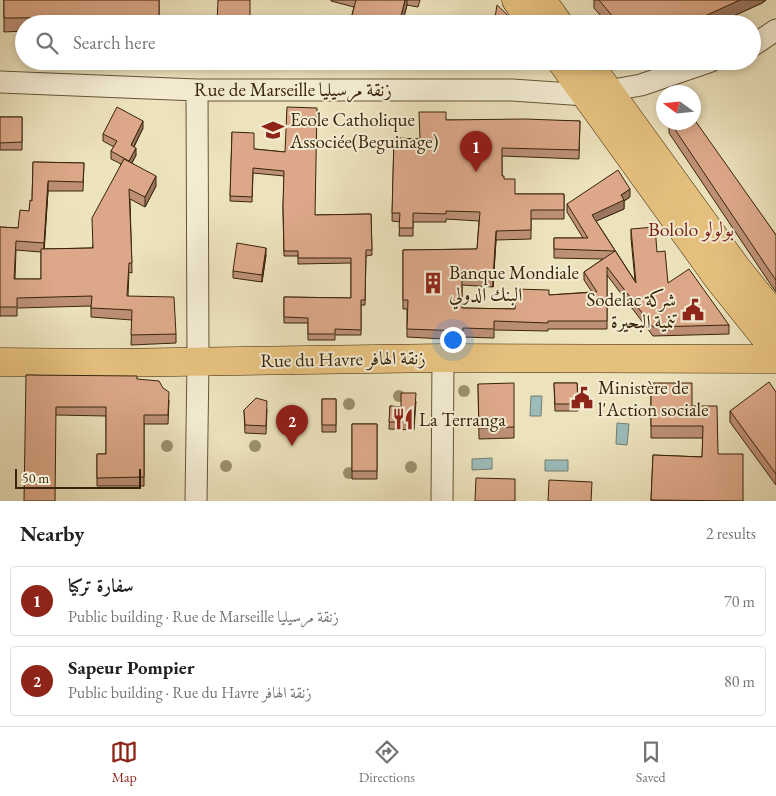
<!DOCTYPE html>
<meta charset="utf-8">
<style>
:root{--surface:#fff;--page:#f2f2f2;--text:#202124;--muted:#757577;--line:#e0e0e0;--accent:#8f2418}
body{margin:0;font-family:"EB Garamond",Amiri,serif;background:var(--page);color:var(--text)}
.compass{position:absolute;left:656px;top:85px;width:45px;height:45px;border-radius:50%;background:var(--surface);box-shadow:0 2px 8px #0003;rotate:285deg}
.scale{position:absolute;left:15px;bottom:12px;width:126px;box-sizing:border-box;padding-left:5px;border:2px solid #39240a;border-top:0;font-size:14px;line-height:18px;white-space:nowrap;color:#39240a;-webkit-text-stroke:4px #f3ecd3;paint-order:stroke}
.you{position:absolute;left:452px;top:339px;width:18px;height:18px;margin:-12px;border:4px solid #fff;border-radius:50%;background:#1a73e8;box-shadow:0 0 0 8px #1a73e833}
.badge{display:grid;place-items:center;width:32px;height:32px;border-radius:50%;background:var(--accent);color:#fff;font-size:16px;font-weight:700}
.pin{position:absolute;translate:-50% -41px;filter:drop-shadow(0 1px 2px #0008)}
.pin::after{content:'';position:absolute;top:26px;width:18px;height:15px;background:inherit;clip-path:polygon(0 0,100% 0,50% 100%)}
.list{margin:0;padding:0;list-style:none}
h2{display:flex;justify-content:space-between;align-items:center;height:65px;margin:0;padding:0 20px;font-size:21px}
h2 small{font-size:16px;font-weight:400;color:var(--muted)}
.list li{display:grid;grid-template-columns:32px 1fr auto;gap:15px;align-items:center;box-sizing:border-box;height:70px;margin:0 10px 10px;padding:0 10px;border:1px solid var(--line);border-radius:5px}
.list b{display:block;font-size:19px;white-space:nowrap}
.list p{margin:0;font-size:16px;white-space:nowrap;color:var(--muted)}
.list em{font-size:16px;font-style:normal;color:var(--muted)}
.icon{flex:none;width:28px;height:28px;fill:none;stroke:currentColor;stroke-width:2;stroke-linecap:round;stroke-linejoin:round}
.map{position:relative;flex:none;width:776px;height:501px;overflow:hidden}
.search{position:absolute;background:var(--surface);box-shadow:0 2px 8px #0003;left:15px;right:15px;top:15px;height:55px;display:flex;align-items:center;gap:12px;box-sizing:border-box;padding:0 18px;border-radius:28px;color:var(--muted);font-size:19px}
.sheet{height:225px;background:var(--surface)}
nav{display:flex;justify-content:space-around;align-items:center;box-sizing:border-box;height:70px;border-top:1px solid var(--line);background:var(--surface);font-size:14px;color:var(--muted)}
nav a{display:grid;justify-items:center;gap:2px}
nav .on{color:var(--accent)}
.map>svg:first-child{display:block}
.water{fill:#9cbcba;stroke:#747f74}
.lines{fill:none;stroke-linecap:round;stroke-linejoin:round}
.minor-casing{stroke:#665436;stroke-width:23}
.major-casing{stroke:#39240a;stroke-width:29}
.minor{stroke:#f3ecd3;stroke-width:21}
.major{stroke:#e6c17e;stroke-width:28}
.tree{fill:#9b906d}
.wall{fill:#bd9076;stroke:#39240a;fill-rule:evenodd}
.shaded-wall{fill:#9a7660;stroke:#39240a}
.building{fill:#dca889;stroke:#39240a}
.labels{text-anchor:middle;dominant-baseline:central;stroke-width:4;stroke-linejoin:round;paint-order:stroke}
.street-label{font-size:19px;fill:#39240a;stroke:#f3ecd3}
.poi-label{font-size:19px;fill:#39240a;stroke:#f3ecd3;text-anchor:start}
.neighbourhood-label{font-size:20px;fill:#7a1f14;stroke:#f3ecd3}
</style>
<div class="map">
<svg width="776" height="501" viewBox="0 0 776 501">
<rect width="100%" height="100%" fill="#ece2bc"/>
<filter id="stains"><feTurbulence type="fractalNoise" baseFrequency=".004" numOctaves="4"/><feColorMatrix values="0 0 0 0 .2 0 0 0 0 .09 0 0 0 0 .02 0 0 0 .5 -.17"/></filter>
<radialGradient id="worn" r=".72"><stop offset=".6" stop-color="#630" stop-opacity="0"/><stop offset="1" stop-color="#630" stop-opacity=".3"/></radialGradient>
<path class="water" d="M 531,396 L 542,396 L 541,416 L 530,416 Z
M 617,423 L 629,424 L 627,445 L 616,444 Z
M 492,458 L 492,469 L 472,470 L 472,459 Z
M 545,460 L 568,460 L 568,471 L 545,471 Z"/>
<g class="lines">
<g class="minor-casing">
<path id="minor" d="M 752,46 L 776,30
M 0,82 L 197,90 L 512,90 L 586,95 L 641,85 L 711,61
M 196,501 L 198,361 L 197,90
M 442,501 L 443,358"/>
</g>
<g class="major-casing">
<path id="major" d="M 516,0 L 533,24
M 542,0 L 559,24
M 561,61 L 719,280 L 776,351
M 587,61 L 736,267 L 776,317
M 0,362 L 111,363 L 443,358 L 776,359"/>
</g>
<use href="#minor" class="minor"/>
<use href="#major" class="major"/>
</g>
<g class="tree">
<circle cx="464" cy="391" r="6"/>
<circle cx="399" cy="396" r="6"/>
<circle cx="349" cy="404" r="6"/>
<circle cx="167" cy="446" r="6"/>
<circle cx="255" cy="446" r="6"/>
<circle cx="226" cy="466" r="6"/>
<circle cx="411" cy="467" r="6"/>
<circle cx="349" cy="473" r="6"/>
</g>
<path class="wall" d="M 4,0 L 159,0 L 159,24 L 24,24 L 24,31 L 4,32 Z
M 331,0 L 420,0 L 418,7 L 407,5 L 402,24 L 351,24 L 351,19 L 354,7 L 331,1 Z
M 594,0 L 766,0 L 762,3 L 716,24 L 608,24 L 594,8 Z
M 0,117 L 22,117 L 22,150 L 0,150 Z
M 446,120 L 580,121 L 579,159 L 502,156 L 502,176 L 515,194 L 564,194 L 564,219 L 531,219 L 531,239 L 496,240 L 493,287 L 462,285 L 462,308 L 515,309 L 549,295 L 592,292 L 584,280 L 584,272 L 603,259 L 554,258 L 554,238 L 583,238 L 567,212 L 567,204 L 630,197 L 624,201 L 624,209 L 596,221 L 635,281 L 631,238 L 631,229 L 657,252 L 668,283 L 729,325 L 729,334 L 653,336 L 607,275 L 607,329 L 548,329 L 548,331 L 494,330 L 494,338 L 463,337 L 463,340 L 407,337 L 407,309 L 403,309 L 403,250 L 477,249 L 479,221 L 446,219 L 446,222 L 413,222 L 413,236 L 399,236 L 400,222 L 392,221 L 394,138 L 419,139 Z
M 669,122 L 694,122 L 776,235 L 776,292 L 771,285 L 669,133 Z
M 143,128 L 134,147 L 136,155 L 132,163 L 156,186 L 145,207 L 130,199 L 132,273 L 129,272 L 128,296 L 176,334 L 176,343 L 131,345 L 132,320 L 91,317 L 91,306 L 17,308 L 17,316 L 0,316 L 0,227 L 18,228 L 29,211 L 32,201 L 33,162 L 84,163 L 83,191 L 48,191 L 44,249 L 92,248 L 121,164 L 111,159 L 111,151 L 114,147 L 103,141 L 103,134 ZM 16,250 L 41,252 L 41,279 L 15,279 Z
M 232,132 L 254,149 L 285,152 L 315,215 L 371,214 L 372,255 L 366,256 L 365,305 L 361,305 L 361,335 L 335,335 L 335,340 L 308,340 L 308,323 L 284,323 L 284,297 L 351,298 L 351,263 L 298,264 L 298,256 L 284,256 L 283,210 L 284,176 L 253,173 L 252,202 L 230,201 Z
M 266,255 L 262,282 L 233,278 L 233,271 Z
M 26,375 L 137,379 L 169,400 L 168,424 L 144,424 L 144,486 L 97,486 L 97,454 L 106,454 L 106,416 L 56,415 Z
M 554,383 L 577,383 L 578,411 L 555,411 Z
M 651,383 L 692,406 L 743,501 L 651,501 L 653,455 L 702,457 L 703,438 L 651,438 Z
M 478,384 L 514,427 L 514,438 L 479,439 Z
M 776,392 L 776,485 L 730,422 L 730,411 Z
M 322,399 L 336,399 L 336,432 L 322,432 Z
M 416,401 L 414,430 L 389,429 L 390,406 L 401,407 Z
M 267,409 L 266,434 L 245,433 L 244,410 Z
M 352,424 L 377,424 L 377,479 L 352,479 Z"/>
<path class="shaded-wall" d="M 405,0 L 407,0 L 407,5 L 402,24 L 399,24 Z
M 740,0 L 766,0 L 762,3 L 716,24 L 681,24 Z
M 143,121 L 143,128 L 131,152 L 131,145 Z
M 136,148 L 136,155 L 129,168 L 129,161 Z
M 156,176 L 156,186 L 145,207 L 145,197 Z
M 48,181 L 48,191 L 44,253 L 44,243 Z
M 630,189 L 630,197 L 624,201 L 624,209 L 592,223 L 592,215 Z
M 496,231 L 496,240 L 493,287 L 493,278 Z
M 266,248 L 266,255 L 262,282 L 262,275 Z"/>
<path class="building" d="M 4,0 L 159,0 L 159,17 L 4,18 Z
M 218,0 L 250,0 L 250,24 L 217,24 Z
M 356,0 L 405,0 L 399,24 L 371,24 L 351,19 Z
M 599,0 L 740,0 L 696,20 L 681,24 L 619,24 Z
M 497,5 L 517,24 L 494,24 Z
M 117,107 L 143,121 L 131,145 L 136,148 L 129,161 L 111,151 L 117,141 L 103,134 Z
M 287,107 L 317,108 L 315,215 L 371,214 L 372,250 L 366,250 L 365,300 L 361,300 L 361,330 L 335,329 L 335,334 L 308,334 L 308,318 L 284,317 L 284,297 L 351,298 L 351,258 L 298,258 L 298,251 L 284,251 L 283,205 L 284,171 L 253,168 L 252,197 L 230,196 L 232,132 L 254,133 L 254,149 L 285,152 Z
M 419,112 L 446,112 L 446,120 L 525,119 L 580,121 L 579,150 L 502,148 L 502,176 L 504,176 L 504,179 L 515,179 L 515,194 L 564,194 L 564,210 L 531,210 L 531,230 L 496,231 L 493,278 L 462,276 L 462,308 L 515,309 L 516,289 L 549,290 L 549,295 L 597,292 L 584,272 L 615,251 L 554,249 L 554,238 L 588,238 L 567,204 L 618,170 L 630,189 L 621,195 L 624,200 L 592,215 L 636,283 L 631,229 L 655,227 L 657,252 L 665,251 L 668,283 L 689,269 L 729,325 L 653,327 L 607,267 L 607,321 L 548,321 L 548,323 L 494,321 L 494,329 L 463,328 L 463,331 L 407,329 L 408,300 L 403,300 L 403,250 L 477,249 L 480,212 L 446,211 L 446,214 L 413,213 L 413,228 L 399,228 L 400,213 L 392,213 L 394,138 L 420,139 Z
M 0,117 L 22,117 L 22,142 L 0,143 Z
M 694,119 L 776,235 L 776,280 L 771,273 L 670,122 L 694,122 Z
M 124,159 L 156,176 L 145,197 L 129,189 L 132,263 L 129,263 L 127,296 L 174,297 L 176,334 L 131,335 L 132,310 L 91,308 L 92,296 L 17,298 L 17,307 L 0,307 L 0,227 L 18,228 L 20,210 L 29,211 L 30,200 L 32,201 L 33,162 L 84,163 L 83,182 L 48,181 L 44,243 L 16,241 L 14,279 L 41,279 L 41,249 L 93,248 L 92,218 Z
M 237,243 L 266,248 L 262,275 L 233,271 Z
M 26,375 L 137,376 L 137,379 L 159,381 L 163,388 L 169,392 L 168,415 L 144,415 L 144,477 L 97,478 L 97,454 L 106,454 L 106,407 L 56,407 L 55,501 L 24,501 Z
M 769,382 L 776,392 L 776,474 L 730,411 Z
M 514,383 L 514,427 L 479,428 L 478,384 Z
M 554,383 L 577,383 L 578,404 L 555,404 Z
M 651,383 L 692,383 L 692,406 L 717,406 L 718,454 L 743,454 L 743,501 L 651,500 L 653,455 L 702,457 L 703,426 L 651,426 Z
M 401,393 L 416,393 L 414,423 L 389,422 L 390,406 L 401,407 Z
M 256,398 L 267,401 L 266,426 L 245,425 L 244,410 Z
M 322,399 L 336,399 L 336,425 L 322,425 Z
M 352,424 L 377,424 L 377,471 L 352,471 Z
M 476,478 L 515,479 L 515,501 L 475,501 Z
M 549,480 L 592,482 L 591,501 L 548,501 Z"/>
<defs>
<g id="school-bare" transform="scale(1.725)"><path d="M0-5L7-2L0 1L-7-2ZM-4 1L0 2.5L4 1V4Q0 6-4 4Z" fill="#8f2418" stroke="#f3ecd3" stroke-width="2.5" paint-order="stroke"/></g>
<g id="building-bare" transform="scale(1.725)"><path d="M-4-6H4V6H1V3H-1V6H-4ZM-2.5-4.3h1.7v1.8h-1.7ZM.8-4.3h1.7v1.8H.8ZM-2.5-1h1.7V.8h-1.7ZM.8-1h1.7V.8H.8Z" fill="#8f2418" stroke="#f3ecd3" stroke-width="2.5" paint-order="stroke"/></g>
<g id="civic-bare" transform="scale(1.725)"><path d="M-.6-6.5H3V-4.5H.6V-3L4-1V1h2V6H-6V1h2V-1L-.6-3ZM-1.2 2.5V6h2.4V2.5Z" fill="#8f2418" stroke="#f3ecd3" stroke-width="2.5" paint-order="stroke"/></g>
<g id="restaurant-bare" transform="scale(1.725)"><path d="M-5-6h1v4h1v-4h1v4h1v-4h1v5L-1.5 .5V6h-2V.5L-5-1ZM5-6V6H3V1.5H1.5Q1.5-4 5-6Z" fill="#8f2418" stroke="#f3ecd3" stroke-width="2.5" paint-order="stroke"/></g>
</defs>
<g fill-rule="evenodd">
<use href="#school-bare" x="273" y="130"/>
<use href="#building-bare" x="433" y="283"/>
<use href="#civic-bare" x="693" y="310"/>
<use href="#civic-bare" x="582" y="398"/>
<use href="#restaurant-bare" x="403" y="419"/>
</g>
<g class="labels">
<g class="street-label">
<text x="293" y="89">Rue de Marseille زنقة مرسيليا</text>
<text transform="translate(343 359) rotate(-1)">Rue du Havre زنقة الهافر</text>
</g>
<g class="poi-label">
<text x="290" y="119">Ecole Catholique<tspan x="290" dy="22">Associée(Beguinage)</tspan></text>
<text x="449" y="272">Banque Mondiale<tspan x="449" dy="22">البنك الدولي</tspan></text>
<text x="676" y="299" text-anchor="end">Sodelac شركة<tspan x="676" dy="22">تنمية البحيرة</tspan></text>
<text x="598" y="387">Ministère de<tspan x="598" dy="22">l'Action sociale</tspan></text>
<text x="419" y="419">La Terranga</text>
</g>
<g class="neighbourhood-label">
<text x="691" y="229">Bololo بولولو</text>
</g>
</g>
<rect width="100%" height="100%" filter="url(#stains)"/>
<rect width="100%" height="100%" fill="url(#worn)"/>
</svg>
<svg class="compass" viewBox="-18 -18 36 36"><path d="M0-13l5 13h-10z" fill="#e53935"/><path d="M0 13l5-13h-10z" fill="#757577"/></svg>
<div class="scale">50 m</div>
<div class="you"></div>
<div class="pin badge" style="left:476px;top:172px">1</div>
<div class="pin badge" style="left:292px;top:446px">2</div>
<div class="search"><svg class="icon" aria-label="search" viewBox="0 0 24 24"><circle cx="10" cy="10" r="6"/><path d="M15 15l6 6"/></svg>Search here</div>
</div>
<section class="sheet">
<h2>Nearby<small>2 results</small></h2>
<ul class="list">
<li><span class="badge">1</span><div><b>سفارة تركيا</b><p>Public building · Rue de Marseille زنقة مرسيليا</p></div><em>70 m</em></li>
<li><span class="badge">2</span><div><b>Sapeur Pompier</b><p>Public building · Rue du Havre زنقة الهافر</p></div><em>80 m</em></li>
</ul>
</section>
<nav>
<a class="on"><svg class="icon" aria-label="map" viewBox="0 0 24 24"><path d="M3 6l6-2 6 2 6-2v14l-6 2-6-2-6 2zM9 4v14M15 6v14"/></svg>Map</a>
<a><svg class="icon" aria-label="directions" viewBox="0 0 24 24"><path d="M12 3l9 9-9 9-9-9zM9 14v-3h6M13 9l2 2-2 2"/></svg>Directions</a>
<a><svg class="icon" aria-label="saved" viewBox="0 0 24 24"><path d="M7 4h10v16l-5-4-5 4z"/></svg>Saved</a>
</nav>
